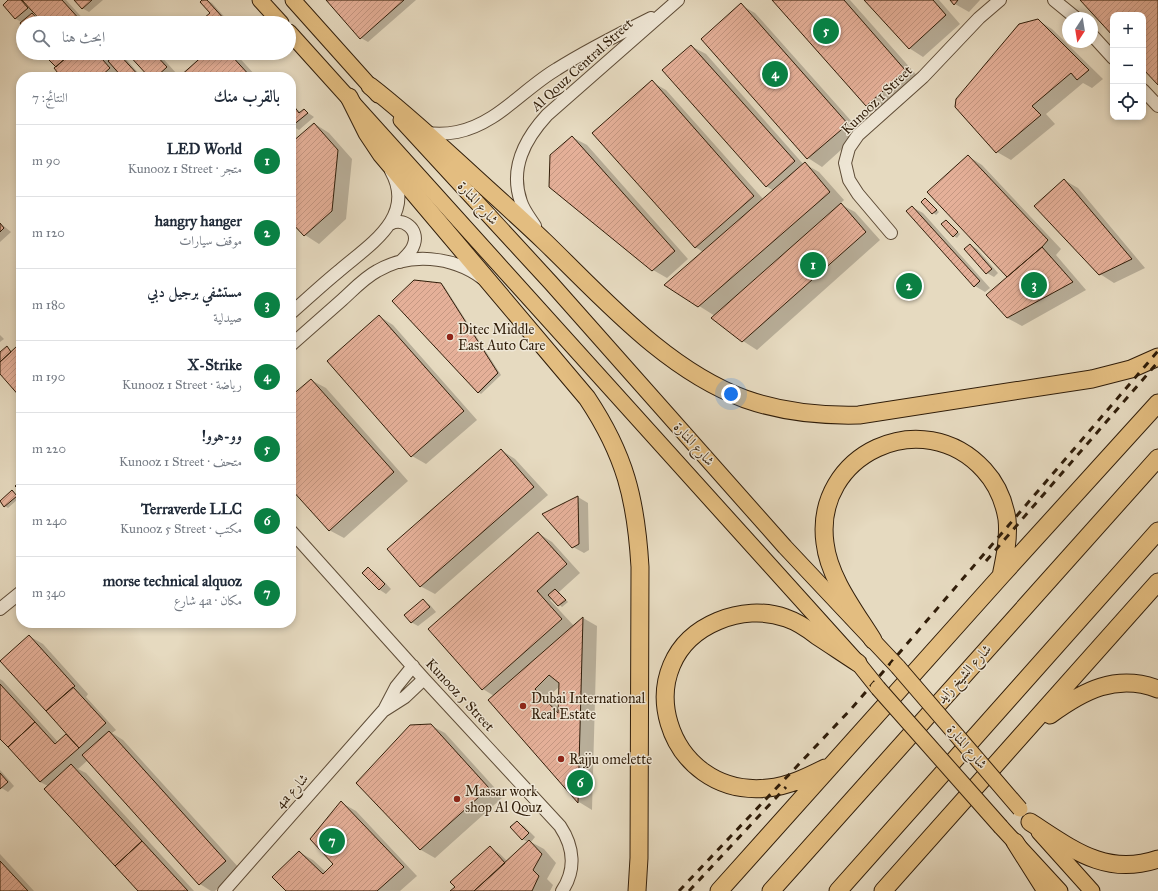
<!DOCTYPE html>
<html lang="ar">
<meta charset="utf-8">
<style>
:root{--surface:#fff;--page:#f6f6f7;--text:#1f2937;--muted:#747a83;--line:#e0e1e3;--accent:#0b8043}
body{margin:0;font-family:"IM FELL Great Primer",Amiri,serif;background:var(--page);color:var(--text);direction:rtl}
.controls{position:absolute;right:12px;top:12px;display:grid;overflow:hidden;border-radius:8px;box-shadow:0 2px 6px #0003}
.controls button{width:36px;height:36px;display:grid;place-items:center;padding:0;border:0;border-bottom:1px solid var(--line);background:var(--surface);color:var(--text);font:20px sans-serif}
.compass{position:absolute;left:1062px;top:12px;width:36px;height:36px;border-radius:50%;background:var(--surface);box-shadow:0 2px 6px #0003;rotate:192deg}
.you{position:absolute;left:731px;top:394px;width:14px;height:14px;margin:-10px;border:3px solid #fff;border-radius:50%;background:#1a73e8;box-shadow:0 0 0 6px #1a73e833}
.badge{display:grid;place-items:center;width:26px;height:26px;border-radius:50%;background:var(--accent);color:#fff;font-size:13px;font-weight:700}
.pin{position:absolute;translate:-50% -50%;border:2px solid #fff;box-shadow:0 1px 4px #0006}
.list{margin:0;padding:0;list-style:none}
h2{display:flex;justify-content:space-between;align-items:center;height:52px;margin:0;padding:0 16px;font-size:17px}
h2 small{font-size:13px;font-weight:400;color:var(--muted)}
.list li{display:grid;grid-template-columns:26px 1fr auto;gap:12px;align-items:center;box-sizing:border-box;height:72px;padding:0 16px;border-top:1px solid var(--line)}
.list b{display:block;font-size:15px;white-space:nowrap}
.list p{margin:0;font-size:13px;white-space:nowrap;color:var(--muted)}
.list em{font-size:13px;font-style:normal;color:var(--muted)}
.icon{flex:none;width:22px;height:22px;fill:none;stroke:currentColor;stroke-width:2;stroke-linecap:round;stroke-linejoin:round}
.map{position:relative;flex:none;width:1158px;height:891px;overflow:hidden;direction:ltr}
.search{position:absolute;background:var(--surface);box-shadow:0 2px 6px #0003;left:16px;top:16px;width:280px;height:44px;display:flex;align-items:center;gap:10px;box-sizing:border-box;padding:0 14px;border-radius:22px;color:var(--muted);font-size:15px}
.panel{position:absolute;background:var(--surface);box-shadow:0 2px 6px #0003;left:16px;top:72px;width:280px;height:556px;border-radius:16px;direction:rtl}
.map>svg:first-child{display:block}
.shadow{fill:#0003;fill-rule:evenodd}
.building{fill:url(#building-hatch);stroke:#301d09;fill-rule:evenodd}
.lines{fill:none;stroke-linecap:round;stroke-linejoin:round}
.minor-casing{stroke:#5e4c37;stroke-width:14}
.major-casing{stroke:#301d09;stroke-width:17}
.highway-casing{stroke:#301d09;stroke-width:19}
.minor{stroke:#efe7d6;stroke-width:12}
.major{stroke:#e3bd80;stroke-width:15}
.highway{stroke:#e3bd80;stroke-width:17}
.rail{stroke:#301d09;stroke-width:3;stroke-dasharray:7 7;stroke-linecap:butt}
.major-bridge-casing{stroke:#301d09;stroke-width:17;stroke-linecap:butt}
.major-bridge{stroke:#e3bd80;stroke-width:15}
.poi-dot{fill:#8f2418;stroke:#efe7d6;stroke-width:1.5}
.labels{text-anchor:middle;dominant-baseline:central;stroke-width:3;stroke-linejoin:round;paint-order:stroke}
.street-label{font-size:14px;fill:#301d09;stroke:#efe7d6}
.poi-label{font-size:14px;fill:#301d09;stroke:#efe7d6;text-anchor:start}
</style>
<div class="map">
<svg width="1158" height="891" viewBox="0 0 1158 891">
<defs>
<pattern id="building-hatch" width="6" height="6" patternUnits="userSpaceOnUse"><rect width="6" height="6" fill="#e5b099"/><path d="M-1 1l2-2M0 6l6-6M5 7l2-2" fill="none" stroke="#c59782"/></pattern>
</defs>
<rect width="100%" height="100%" fill="#e6dac0"/>
<filter id="stains"><feTurbulence type="fractalNoise" baseFrequency=".005" numOctaves="4"/><feColorMatrix values="0 0 0 0 .2 0 0 0 0 .09 0 0 0 0 .02 0 0 0 .5 -.17"/></filter>
<radialGradient id="worn" r=".72"><stop offset=".6" stop-color="#630" stop-opacity="0"/><stop offset="1" stop-color="#630" stop-opacity=".3"/></radialGradient>
<path class="shadow" d="M 10,0 L 66,0 L 87,23 L 23,23 L 23,25 L 23,23 L 16,19 L 4,5 ZM 35,12 L 40,19 L 32,14 Z
M 75,0 L 103,0 L 89,12 L 82,8 Z
M 204,0 L 207,0 L 212,3 L 230,23 L 200,23 L 211,13 Z
M 327,0 L 416,0 L 368,42 L 361,38 Z
M 773,0 L 850,0 L 920,79 L 881,114 L 867,106 Z
M 865,0 L 939,0 L 960,24 L 923,57 L 909,48 Z
M 951,0 L 980,0 L 969,12 L 955,4 Z
M 741,5 L 755,13 L 861,132 L 822,167 L 808,158 L 702,39 Z
M 1038,20 L 1052,29 L 1103,79 L 1092,88 L 1083,83 L 1046,114 L 1055,124 L 1011,160 L 997,152 Z
M 691,46 L 706,54 L 804,165 L 805,164 L 819,172 L 844,200 L 840,204 L 855,212 L 880,240 L 757,350 L 743,341 L 715,316 L 666,285 L 703,252 L 695,247 L 652,82 L 666,90 L 764,200 L 774,191 L 766,186 Z
M 58,53 L 115,53 L 117,55 L 118,54 L 125,58 L 142,77 L 124,77 L 121,74 L 117,77 L 63,77 Z
M 128,53 L 158,53 L 177,74 L 173,77 L 150,77 Z
M 207,53 L 235,53 L 257,77 L 180,77 Z
M 294,108 L 301,112 L 304,110 L 314,117 L 299,130 L 291,125 L 291,110 Z
M 315,124 L 329,133 L 352,159 L 346,219 L 319,244 L 305,235 L 291,220 L 291,145 Z
M 572,137 L 587,145 L 688,259 L 667,278 L 653,270 Z
M 968,156 L 982,165 L 1061,249 L 1056,255 L 1086,290 L 1022,326 L 1007,318 L 1008,277 Z
M 1064,180 L 1078,188 L 1145,268 L 1114,283 L 1100,274 Z
M 926,199 L 939,212 L 936,215 L 922,202 Z
M 912,207 L 923,213 L 990,288 L 985,292 L 975,286 Z
M 946,221 L 960,234 L 957,238 L 954,236 Z
M 0,223 L 11,232 L 0,242 Z
M 291,238 L 296,243 L 291,249 Z
M 970,245 L 977,249 L 998,273 L 994,277 L 987,273 L 965,249 Z
M 441,284 L 444,286 L 501,375 L 481,394 L 478,392 Z
M 379,316 L 393,325 L 477,420 L 426,464 L 412,456 Z
M 0,335 L 4,339 L 0,342 Z
M 311,380 L 326,388 L 408,481 L 344,538 L 329,530 L 291,488 L 291,397 Z
M 501,450 L 515,459 L 548,495 L 435,594 L 420,586 Z
M 12,492 L 19,498 L 8,508 L 5,506 Z
M 578,497 L 588,503 L 589,550 L 584,553 L 573,547 Z
M 538,533 L 552,542 L 580,573 L 559,592 L 568,602 L 562,607 L 552,598 L 550,600 L 574,626 L 583,618 L 597,626 L 592,810 L 579,802 L 490,700 L 494,696 L 483,689 L 429,629 ZM 560,686 L 559,708 L 548,697 Z
M 368,568 L 375,572 L 391,589 L 386,594 L 380,590 L 363,573 Z
M 423,601 L 430,605 L 436,612 L 418,626 L 411,622 Z
M 29,636 L 43,644 L 88,694 L 86,697 L 116,730 L 112,733 L 123,740 L 240,869 L 215,891 L 211,891 L 200,884 L 88,760 L 78,769 L 86,773 L 194,891 L 139,891 L 48,786 L 40,782 L 0,737 L 0,679 L 3,681 L 58,742 L 68,734 Z
M 430,725 L 445,733 L 503,797 L 435,858 L 421,850 L 357,783 Z
M 0,770 L 14,786 L 8,792 L 0,787 Z
M 342,803 L 356,811 L 417,876 L 400,891 L 287,891 L 299,852 L 313,860 L 326,872 L 334,864 Z
M 517,822 L 524,826 L 535,837 L 531,842 L 544,849 L 556,863 L 547,879 L 553,885 L 550,891 L 451,891 L 490,848 L 500,854 L 507,861 L 528,842 L 522,839 Z
M 0,854 L 34,891 L 0,891 Z"/>
<path class="building" d="M 8,0 L 21,0 L 28,8 L 15,19 L 3,5 Z
M 22,0 L 62,0 L 81,21 L 79,23 L 43,23 Z
M 74,0 L 92,0 L 82,9 Z
M 202,0 L 207,0 L 225,20 L 221,23 L 198,23 L 210,13 L 200,2 Z
M 326,0 L 404,0 L 360,39 Z
M 772,0 L 844,0 L 906,71 L 866,106 Z
M 864,0 L 933,0 L 946,15 L 909,49 Z
M 950,0 L 958,0 L 954,5 Z
M 1080,0 L 1158,0 L 1158,85 L 1143,69 L 1143,15 L 1113,15 L 1113,36 Z
M 741,3 L 848,124 L 807,159 L 701,39 Z
M 32,13 L 41,23 L 23,23 L 23,27 L 20,23 Z
M 1038,19 L 1089,70 L 1077,80 L 1071,73 L 1032,106 L 1041,115 L 996,153 L 955,107 L 956,99 L 1019,24 Z
M 691,45 L 795,161 L 766,187 L 662,70 Z
M 57,53 L 71,53 L 56,67 L 49,60 Z
M 72,53 L 109,53 L 102,59 L 110,68 L 100,77 L 61,77 L 54,68 Z
M 118,53 L 140,77 L 122,77 L 108,61 Z
M 127,53 L 154,53 L 167,67 L 156,77 L 149,77 Z
M 206,53 L 229,53 L 251,77 L 179,77 Z
M 652,80 L 754,196 L 695,248 L 592,133 Z
M 294,106 L 299,113 L 304,109 L 308,113 L 292,126 L 291,109 Z
M 314,123 L 338,150 L 332,211 L 304,236 L 291,222 L 291,143 Z
M 572,136 L 675,251 L 652,271 L 549,187 L 550,155 Z
M 968,155 L 1048,240 L 1042,247 L 1007,277 L 927,192 Z
M 805,162 L 830,192 L 698,307 L 664,285 Z
M 1064,179 L 1132,259 L 1099,275 L 1034,206 Z
M 925,198 L 937,210 L 932,214 L 921,202 Z
M 841,203 L 866,232 L 742,342 L 711,318 Z
M 912,206 L 980,281 L 974,287 L 906,211 Z
M 946,220 L 958,232 L 953,237 L 941,224 Z
M 0,223 L 4,228 L 0,232 Z
M 970,244 L 992,269 L 986,274 L 964,249 Z
M 1042,247 L 1073,282 L 1007,318 L 986,295 Z
M 414,280 L 441,283 L 498,373 L 478,393 L 392,301 Z
M 379,315 L 464,411 L 411,457 L 327,361 Z
M 7,346 L 11,352 L 0,362 L 0,352 Z
M 17,346 L 21,351 L 21,398 L 0,374 L 0,362 Z
M 311,379 L 394,472 L 329,531 L 291,489 L 291,396 Z
M 501,449 L 534,487 L 420,587 L 387,549 Z
M 21,481 L 21,492 L 15,486 Z
M 12,490 L 17,496 L 4,507 L 0,501 Z
M 578,496 L 579,544 L 572,548 L 542,514 Z
M 538,532 L 567,564 L 537,591 L 562,619 L 482,690 L 428,629 Z
M 368,567 L 385,584 L 379,590 L 362,573 Z
M 555,589 L 566,600 L 558,606 L 548,595 Z
M 423,599 L 430,607 L 411,623 L 404,615 Z
M 583,617 L 578,803 L 488,700 ZM 549,675 L 559,683 L 558,713 L 535,689 Z
M 29,635 L 75,686 L 46,711 L 0,661 Z
M 0,684 L 35,722 L 8,747 L 0,739 Z
M 73,687 L 106,723 L 79,748 L 46,711 Z
M 35,722 L 55,744 L 66,734 L 79,748 L 40,782 L 8,747 Z
M 431,724 L 489,788 L 420,850 L 356,783 L 410,725 Z
M 109,731 L 226,861 L 199,885 L 82,755 Z
M 71,764 L 142,841 L 115,866 L 44,789 Z
M 0,773 L 8,782 L 0,789 Z
M 341,801 L 404,867 L 377,891 L 286,891 L 272,877 L 299,851 L 323,874 L 333,864 L 310,839 Z
M 517,821 L 529,833 L 522,840 L 510,827 Z
M 529,840 L 542,854 L 533,870 L 539,876 L 532,891 L 474,891 Z
M 142,841 L 188,891 L 138,891 L 115,866 Z
M 490,846 L 505,863 L 474,891 L 450,891 L 455,887 L 450,882 Z
M 0,861 L 28,891 L 0,891 Z"/>
<g class="lines">
<g class="minor-casing">
<path id="minor" d="M 1054,0 L 1076,18
M 1092,35 L 1113,58
M 1143,90 L 1158,106
M 427,133 C 437,134 447,134 457,132 C 497,124 523,89 557,69 C 587,50 619,34 651,18
M 390,224 C 403,217 419,229 414,244 C 412,252 405,257 400,262
M 535,226 C 530,218 524,211 521,202 C 509,168 525,139 547,115 L 678,0
M 891,233 L 858,194 L 849,180 L 845,163 L 849,148 L 858,135 L 923,77 L 979,18 L 1000,0
M 291,313 C 307,299 323,284 339,271 C 369,245 417,217 391,171
M 291,345 C 308,330 325,315 342,300 C 353,290 364,278 377,271 C 410,252 452,256 482,278
M 291,531 L 424,679 L 560,826 C 574,847 576,870 562,891
M 0,609 L 21,592
M 384,710 L 396,687 L 413,666
M 224,891 L 383,711 L 405,697 L 424,679"/>
</g>
<g class="major-casing">
<path id="major" d="M 260,0 L 281,23
M 293,0 L 378,95
M 289,32 L 858,663 L 878,688
M 401,120 L 551,283 L 785,547 L 898,667
M 1001,827 L 1060,891
M 1039,832 L 1092,891"/>
</g>
<g class="highway-casing">
<path id="highway" d="M 370,86 C 405,113 437,143 469,172 C 494,195 520,218 545,242 C 604,299 666,370 745,399 C 782,412 820,416 859,415 L 1092,379 L 1131,369 L 1158,357
M 349,97 L 367,133 L 381,154 L 587,398 C 625,455 636,499 640,567 L 639,858 L 637,891
M 873,640 C 855,611 829,578 825,543 C 813,454 923,403 984,470 C 996,483 1004,501 1007,519 C 1009,538 1005,557 1001,576
M 1050,715 C 1083,691 1116,673 1158,689
M 825,768 C 807,777 789,786 768,788 C 665,799 624,660 718,621 C 739,612 764,610 786,618 C 798,622 808,629 817,636 C 831,645 844,654 858,663
M 1030,822 C 1072,849 1106,877 1158,859
M 1015,842 L 1046,891
M 719,891 L 1001,576 L 1158,403
M 771,891 L 1158,458
M 838,891 L 1158,531
M 883,891 L 1158,582"/>
</g>
<use href="#minor" class="minor"/>
<use href="#major" class="major"/>
<use href="#highway" class="highway"/>
<path class="rail" d="M 986,561 L 1158,362
M 679,891 L 852,708 L 1158,351
M 689,891 L 786,787"/>
<g class="major-bridge-casing">
<path id="major-bridge" d="M 898,667 L 1020,809
M 878,688 L 1001,827"/>
</g>
<use href="#major-bridge" class="major-bridge"/>
</g>
<g class="poi-dot">
<circle cx="450" cy="337" r="4"/>
<circle cx="523" cy="706" r="4"/>
<circle cx="561" cy="759" r="4"/>
<circle cx="457" cy="799" r="4"/>
</g>
<g class="labels">
<g class="street-label">
<text transform="translate(582 65) rotate(-42)">Al Qouz Central Street</text>
<text transform="translate(877 100) rotate(-44)">Kunooz 1 Street</text>
<text transform="translate(478 203) rotate(48)">شارع المنارة</text>
<text transform="translate(694 444) rotate(48)">شارع المنارة</text>
<text transform="translate(964 674) rotate(-48)">شارع الشيخ زايد</text>
<text transform="translate(460 695) rotate(47)">Kunooz 5 Street</text>
<text transform="translate(967 747) rotate(49)">شارع المنارة</text>
<text transform="translate(292 791) rotate(-48)">4a شارع</text>
</g>
<g class="poi-label">
<text x="458" y="329">Ditec Middle<tspan x="458" dy="16">East Auto Care</tspan></text>
<text x="531" y="698">Dubai International<tspan x="531" dy="16">Real Estate</tspan></text>
<text x="569" y="759">Rajju omelette</text>
<text x="465" y="791">Massar work<tspan x="465" dy="16">shop Al Qouz</tspan></text>
</g>
</g>
<rect width="100%" height="100%" filter="url(#stains)"/>
<rect width="100%" height="100%" fill="url(#worn)"/>
</svg>
<div class="controls">
<button>+</button>
<button>−</button>
<button><svg class="icon" aria-label="locate" viewBox="0 0 24 24"><circle cx="12" cy="12" r="6"/><path d="M12 2v4M12 18v4M2 12h4M18 12h4"/></svg></button>
</div>
<svg class="compass" viewBox="-18 -18 36 36"><path d="M0-13l5 13h-10z" fill="#e53935"/><path d="M0 13l5-13h-10z" fill="#747a83"/></svg>
<div class="you"></div>
<div class="pin badge" style="left:813px;top:265px">1</div>
<div class="pin badge" style="left:909px;top:286px">2</div>
<div class="pin badge" style="left:1034px;top:285px">3</div>
<div class="pin badge" style="left:775px;top:74px">4</div>
<div class="pin badge" style="left:826px;top:31px">5</div>
<div class="pin badge" style="left:580px;top:783px">6</div>
<div class="pin badge" style="left:332px;top:841px">7</div>
<div class="search"><svg class="icon" aria-label="search" viewBox="0 0 24 24"><circle cx="10" cy="10" r="6"/><path d="M15 15l6 6"/></svg>ابحث هنا</div>
<section class="panel">
<h2>بالقرب منك<small>النتائج: 7</small></h2>
<ul class="list">
<li><span class="badge">1</span><div><b>LED World</b><p>متجر · Kunooz 1 Street</p></div><em>90 m</em></li>
<li><span class="badge">2</span><div><b>hangry hanger</b><p>موقف سيارات</p></div><em>120 m</em></li>
<li><span class="badge">3</span><div><b>مستشفي برجيل دبي</b><p>صيدلية</p></div><em>180 m</em></li>
<li><span class="badge">4</span><div><b>X-Strike</b><p>رياضة · Kunooz 1 Street</p></div><em>190 m</em></li>
<li><span class="badge">5</span><div><b>وو-هوو!</b><p>متحف · Kunooz 1 Street</p></div><em>220 m</em></li>
<li><span class="badge">6</span><div><b>Terraverde LLC</b><p>مكتب · Kunooz 5 Street</p></div><em>240 m</em></li>
<li><span class="badge">7</span><div><b>morse technical alquoz</b><p>مكان · 4a شارع</p></div><em>340 m</em></li>
</ul>
</section>
</div>
